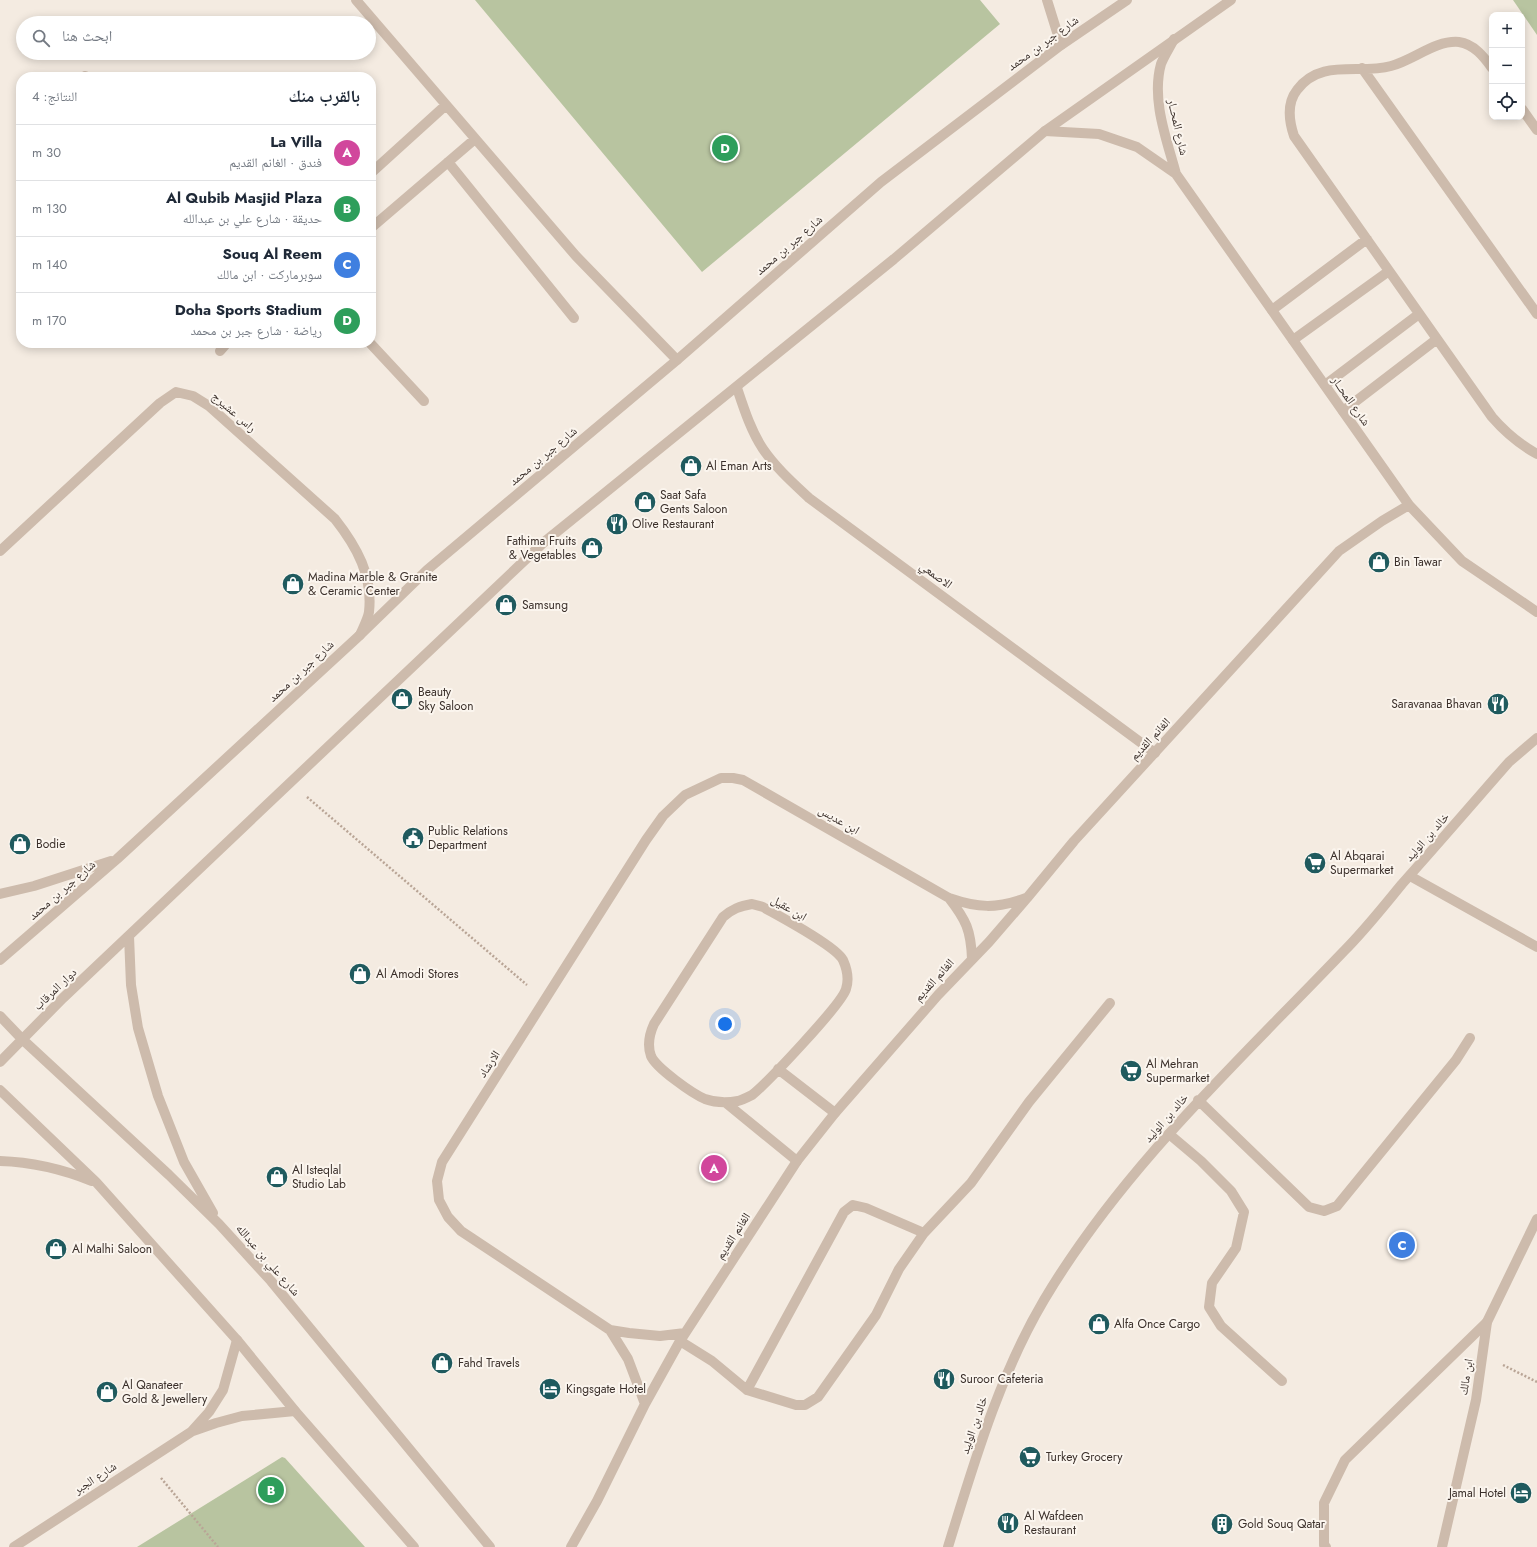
<!DOCTYPE html>
<html lang="ar">
<meta charset="utf-8">
<style>
:root{--surface:#fff;--page:#f6f6f7;--text:#1f2937;--muted:#747a83;--line:#e0e1e3;--accent:#1f5a5e}
body{margin:0;font-family:Jost,"Noto Naskh Arabic",sans-serif;background:var(--page);color:var(--text);direction:rtl}
.controls{position:absolute;right:12px;top:12px;display:grid;overflow:hidden;border-radius:8px;box-shadow:0 2px 10px #0003}
.controls button{width:36px;height:36px;display:grid;place-items:center;padding:0;border:0;border-bottom:1px solid var(--line);background:var(--surface);color:var(--text);font:20px sans-serif}
.you{position:absolute;left:725px;top:1024px;width:14px;height:14px;margin:-10px;border:3px solid #fff;border-radius:50%;background:#1a73e8;box-shadow:0 0 0 6px #1a73e833}
.badge{display:grid;place-items:center;width:26px;height:26px;border-radius:50%;background:var(--accent);color:#fff;font-size:13px;font-weight:700}
.pin{position:absolute;translate:-50% -50%;border:2px solid #fff;box-shadow:0 1px 4px #0006}
.list{margin:0;padding:0;list-style:none}
h2{display:flex;justify-content:space-between;align-items:center;height:52px;margin:0;padding:0 16px;font-size:17px}
h2 small{font-size:13px;font-weight:400;color:var(--muted)}
.list li{display:grid;grid-template-columns:26px 1fr auto;gap:12px;align-items:center;box-sizing:border-box;height:56px;padding:0 16px;border-top:1px solid var(--line)}
.list b{display:block;font-size:15px;white-space:nowrap}
.list p{margin:0;font-size:13px;white-space:nowrap;color:var(--muted)}
.list em{font-size:13px;font-style:normal;color:var(--muted)}
.icon{flex:none;width:22px;height:22px;fill:none;stroke:currentColor;stroke-width:2;stroke-linecap:round;stroke-linejoin:round}
.map{position:relative;flex:none;width:1537px;height:1547px;overflow:hidden;direction:ltr}
.search{position:absolute;background:var(--surface);box-shadow:0 2px 10px #0003;left:16px;top:16px;width:360px;height:44px;display:flex;align-items:center;gap:10px;box-sizing:border-box;padding:0 14px;border-radius:22px;color:var(--muted);font-size:15px}
.panel{position:absolute;background:var(--surface);box-shadow:0 2px 10px #0003;left:16px;top:72px;width:360px;height:276px;border-radius:16px;direction:rtl}
.map>svg:first-child{display:block}
.green{fill:#b8c4a0}
.lines{fill:none;stroke-linecap:round;stroke-linejoin:round}
.path{stroke:#b9a596;stroke-width:2.5;stroke-dasharray:2 2;stroke-linecap:butt}
.service{stroke:#cdbbac;stroke-width:10}
.minor{stroke:#cdbbac;stroke-width:10}
.tertiary{stroke:#cdbbac;stroke-width:10}
.labels{text-anchor:middle;dominant-baseline:central;stroke-width:4;stroke-linejoin:round;paint-order:stroke}
.street-label{font-size:12px;fill:#3b302b;stroke:#fbf5ee}
.poi-label{font-size:12px;fill:#3b302b;stroke:#fbf5ee;text-anchor:start}
</style>
<div class="map">
<svg width="1537" height="1547" viewBox="0 0 1537 1547">
<rect width="100%" height="100%" fill="#f4ebe1"/>
<path class="green" d="M 475,0 L 980,0 L 1000,24 L 702,272 Z
M 1513,0 L 1537,0 L 1537,35 Z
M 282,1457 L 285,1458 L 365,1547 L 137,1547 Z"/>
<g class="lines">
<path class="path" d="M 307,797 L 527,985
M 1503,1365 L 1537,1382
M 161,1478 L 218,1547"/>
<path class="service" d="M 356,0 L 576,256 L 677,360
M 1362,68 L 1537,314
M 1492,68 C 1484,57 1474,44 1459,42 C 1435,40 1414,60 1391,66 C 1359,75 1321,58 1297,90 C 1286,104 1289,121 1294,136 L 1492,417 C 1505,432 1519,444 1537,454
M 85,76 L 87,77
M 1522,109 L 1537,130
M 448,162 L 574,318
M 371,173 L 446,105
M 371,228 L 475,139
M 1272,310 L 1367,239
M 1293,340 L 1389,271
M 370,343 L 424,401
M 220,351 L 227,343
M 1325,385 L 1419,314
M 737,388 C 744,409 751,431 763,449 C 776,468 793,483 809,498 L 1155,753
M 1343,411 L 1437,339
M 1410,876 L 1537,947
M 752,904 L 763,907 C 779,916 836,946 843,960 C 847,969 849,980 846,989 C 842,1004 766,1084 752,1095 C 748,1097 742,1100 738,1101 C 727,1103 716,1103 705,1099 C 693,1094 656,1068 651,1056 C 647,1045 649,1035 654,1024 L 723,917 C 732,909 740,906 752,904 Z
M 778,1069 L 835,1113
M 726,1103 L 797,1161
M 1169,1134 L 1201,1161 L 1231,1191 L 1244,1212 L 1236,1248 L 1212,1283 L 1209,1307 L 1221,1326 L 1282,1381
M 680,1341 L 712,1361 L 747,1390 L 796,1405 L 805,1405 L 818,1397 L 876,1315 L 899,1269 L 924,1233 L 971,1183 L 1029,1102 L 1110,1003
M 747,1390 L 844,1212 L 853,1205 L 866,1208 L 924,1233
M 1326,1547 L 1324,1545 L 1324,1503 L 1345,1460 L 1487,1322"/>
<path class="minor" d="M 1047,0 L 1061,45
M 1174,39 C 1170,47 1164,56 1161,64 C 1151,100 1167,140 1176,174
M 1045,131 L 1099,134 L 1137,147 L 1176,174 L 1409,505 L 1462,561 L 1537,612
M 0,551 L 160,403 L 176,392 L 193,396 L 209,406 L 335,519 C 357,547 373,576 369,612 C 368,619 363,628 360,635
M 949,898 C 966,920 971,930 972,959
M 1198,1100 L 1309,1207 L 1324,1211 L 1337,1206 L 1456,1060 L 1470,1038
M 610,1330 L 629,1333 L 660,1336 L 685,1333
M 645,1404 L 628,1359 L 610,1330 L 461,1231 L 448,1217 L 439,1200 L 437,1181 L 442,1162 L 646,840 L 663,816 L 685,795 L 721,778 L 733,778 L 743,780 L 949,898 C 978,908 996,909 1026,898
M 193,1431 L 216,1423 L 242,1416 L 295,1411
M 14,1547 L 191,1432 L 209,1412 L 223,1390 L 237,1340
M 571,1547 L 597,1501 L 645,1404 L 680,1341 L 797,1161 L 835,1113 L 938,995 L 989,942 L 1027,898 L 1074,841 L 1339,551 L 1382,521 L 1409,505
M 948,1547 C 974,1463 999,1376 1044,1300 C 1123,1167 1238,1062 1344,951 C 1365,930 1383,907 1402,884 C 1438,844 1473,803 1509,762 L 1537,738
M 1442,1547 L 1476,1400 L 1487,1322 L 1537,1219"/>
<path class="tertiary" d="M 0,894 L 34,886 L 111,861
M 129,936 L 131,985 L 138,1028 L 158,1096 L 184,1162 L 213,1213
M 0,960 L 117,859 L 360,635 L 427,570 L 677,360 L 881,182 L 1061,45 L 1127,0
M 0,1016 L 22,1039 L 169,1175 L 219,1224 L 271,1281 L 490,1547
M 0,1062 L 63,998 L 543,543 L 894,259 L 1045,131 L 1231,0
M 0,1090 L 96,1182 L 237,1340 L 295,1411 L 414,1547
M 0,1161 C 32,1162 62,1169 92,1181"/>
</g>
<defs>
<g id="shop-disc" transform="scale(1.15)"><circle r="9.5" fill="#1f5a5e" stroke="#fbf5ee"/><path d="M-5-2.5h2.3a2.7 3.5 0 0 1 5.4 0H5L5.5 6h-11ZM-1.5-2.5h3a1.5 2.3 0 0 0-3 0Z" fill="#fff"/></g>
<g id="restaurant-disc" transform="scale(1.15)"><circle r="9.5" fill="#1f5a5e" stroke="#fbf5ee"/><path d="M-5-6h1v4h1v-4h1v4h1v-4h1v5L-1.5 .5V6h-2V.5L-5-1ZM5-6V6H3V1.5H1.5Q1.5-4 5-6Z" fill="#fff"/></g>
<g id="civic-disc" transform="scale(1.15)"><circle r="9.5" fill="#1f5a5e" stroke="#fbf5ee"/><path d="M-.6-6.5H3V-4.5H.6V-3L4-1V1h2V6H-6V1h2V-1L-.6-3ZM-1.2 2.5V6h2.4V2.5Z" fill="#fff"/></g>
<g id="supermarket-disc" transform="scale(1.15)"><circle r="9.5" fill="#1f5a5e" stroke="#fbf5ee"/><path d="M-6-5.5h2.5l.6 2H6L4.5 2H-2.5L-4.4-4H-6ZM-1.5 3.2a1.3 1.3 0 1 0 .1 0ZM3 3.2a1.3 1.3 0 1 0 .1 0Z" fill="#fff"/></g>
<g id="hotel-disc" transform="scale(1.15)"><circle r="9.5" fill="#1f5a5e" stroke="#fbf5ee"/><path d="M-6-4.5h1.5V1H6V5H4.5V3h-9V5H-6ZM-4 0a1.8 1.8 0 1 1 3.6 0ZM.5 0V-2.5h3Q6-2.5 6 0Z" fill="#fff"/></g>
<g id="building-disc" transform="scale(1.15)"><circle r="9.5" fill="#1f5a5e" stroke="#fbf5ee"/><path d="M-4-6H4V6H1V3H-1V6H-4ZM-2.5-4.3h1.7v1.8h-1.7ZM.8-4.3h1.7v1.8H.8ZM-2.5-1h1.7V.8h-1.7ZM.8-1h1.7V.8H.8Z" fill="#fff"/></g>
</defs>
<g fill-rule="evenodd">
<use href="#shop-disc" x="691" y="466"/>
<use href="#shop-disc" x="645" y="502"/>
<use href="#restaurant-disc" x="617" y="524"/>
<use href="#shop-disc" x="592" y="548"/>
<use href="#shop-disc" x="1379" y="562"/>
<use href="#shop-disc" x="293" y="584"/>
<use href="#shop-disc" x="506" y="605"/>
<use href="#shop-disc" x="402" y="699"/>
<use href="#restaurant-disc" x="1498" y="704"/>
<use href="#civic-disc" x="413" y="838"/>
<use href="#shop-disc" x="20" y="844"/>
<use href="#supermarket-disc" x="1315" y="863"/>
<use href="#shop-disc" x="360" y="974"/>
<use href="#supermarket-disc" x="1131" y="1071"/>
<use href="#shop-disc" x="277" y="1177"/>
<use href="#shop-disc" x="56" y="1249"/>
<use href="#shop-disc" x="1099" y="1324"/>
<use href="#shop-disc" x="442" y="1363"/>
<use href="#restaurant-disc" x="944" y="1379"/>
<use href="#hotel-disc" x="550" y="1389"/>
<use href="#shop-disc" x="107" y="1392"/>
<use href="#supermarket-disc" x="1030" y="1457"/>
<use href="#hotel-disc" x="1521" y="1493"/>
<use href="#restaurant-disc" x="1008" y="1523"/>
<use href="#building-disc" x="1222" y="1524"/>
</g>
<g class="labels">
<g class="street-label">
<text transform="translate(1043 43) rotate(-36)">شارع جبر بن محمد</text>
<text transform="translate(1178 127) rotate(77)">شارع المحــار</text>
<text transform="translate(789 245) rotate(-41)">شارع جبر بن محمد</text>
<text transform="translate(1351 401) rotate(55)">شارع المحــار</text>
<text transform="translate(234 412) rotate(41)">راس عشيرج</text>
<text transform="translate(543 456) rotate(-40)">شارع جبر بن محمد</text>
<text transform="translate(936 575) rotate(36)">الاصمعي</text>
<text transform="translate(301 671) rotate(-43)">شارع جبر بن محمد</text>
<text transform="translate(1150 739) rotate(-47)">الغانم القديم</text>
<text transform="translate(839 820) rotate(30)">ابن عديس</text>
<text transform="translate(1427 837) rotate(-49)">خالد بن الوليد</text>
<text transform="translate(62 890) rotate(-41)">شارع جبر بن محمد</text>
<text transform="translate(789 908) rotate(30)">ابن عقيل</text>
<text transform="translate(934 980) rotate(-48)">الغانم القديم</text>
<text transform="translate(55 989) rotate(-44)">دوار المرقاب</text>
<text transform="translate(489 1064) rotate(-57)">الارشاد</text>
<text transform="translate(1166 1118) rotate(-49)">خالد بن الوليد</text>
<text transform="translate(733 1236) rotate(-57)">الغانم القديم</text>
<text transform="translate(268 1260) rotate(49)">شارع علي بن عبدالله</text>
<text transform="translate(1466 1377) rotate(-81)">ابن مالك</text>
<text transform="translate(974 1425) rotate(-71)">خالد بن الوليد</text>
<text transform="translate(95 1478) rotate(-33)">شارع الجبر</text>
</g>
<g class="poi-label">
<text x="706" y="466">Al Eman Arts</text>
<text x="660" y="495">Saat Safa<tspan x="660" dy="14">Gents Saloon</tspan></text>
<text x="632" y="524">Olive Restaurant</text>
<text x="576" y="541" text-anchor="end">Fathima Fruits<tspan x="576" dy="14">&amp; Vegetables</tspan></text>
<text x="1394" y="562">Bin Tawar</text>
<text x="308" y="577">Madina Marble &amp; Granite<tspan x="308" dy="14">&amp; Ceramic Center</tspan></text>
<text x="522" y="605">Samsung</text>
<text x="418" y="692">Beauty<tspan x="418" dy="14">Sky Saloon</tspan></text>
<text x="1482" y="704" text-anchor="end">Saravanaa Bhavan</text>
<text x="428" y="831">Public Relations<tspan x="428" dy="14">Department</tspan></text>
<text x="36" y="844">Bodie</text>
<text x="1330" y="856">Al Abqarai<tspan x="1330" dy="14">Supermarket</tspan></text>
<text x="376" y="974">Al Amodi Stores</text>
<text x="1146" y="1064">Al Mehran<tspan x="1146" dy="14">Supermarket</tspan></text>
<text x="292" y="1170">Al Isteqlal<tspan x="292" dy="14">Studio Lab</tspan></text>
<text x="72" y="1249">Al Malhi Saloon</text>
<text x="1114" y="1324">Alfa Once Cargo</text>
<text x="458" y="1363">Fahd Travels</text>
<text x="960" y="1379">Suroor Cafeteria</text>
<text x="122" y="1385">Al Qanateer<tspan x="122" dy="14">Gold &amp; Jewellery</tspan></text>
<text x="566" y="1389">Kingsgate Hotel</text>
<text x="1046" y="1457">Turkey Grocery</text>
<text x="1506" y="1493" text-anchor="end">Jamal Hotel</text>
<text x="1024" y="1516">Al Wafdeen<tspan x="1024" dy="14">Restaurant</tspan></text>
<text x="1238" y="1524">Gold Souq Qatar</text>
</g>
</g>
</svg>
<div class="controls">
<button>+</button>
<button>−</button>
<button><svg class="icon" aria-label="locate" viewBox="0 0 24 24"><circle cx="12" cy="12" r="6"/><path d="M12 2v4M12 18v4M2 12h4M18 12h4"/></svg></button>
</div>
<div class="you"></div>
<div class="pin badge" style="left:714px;top:1168px;background:#d1479c">A</div>
<div class="pin badge" style="left:271px;top:1490px;background:#2e9e5b">B</div>
<div class="pin badge" style="left:1402px;top:1245px;background:#3f7fe0">C</div>
<div class="pin badge" style="left:725px;top:148px;background:#2e9e5b">D</div>
<div class="search"><svg class="icon" aria-label="search" viewBox="0 0 24 24"><circle cx="10" cy="10" r="6"/><path d="M15 15l6 6"/></svg>ابحث هنا</div>
<section class="panel">
<h2>بالقرب منك<small>النتائج: 4</small></h2>
<ul class="list">
<li><span class="badge" style="background:#d1479c">A</span><div><b>La Villa</b><p>فندق · الغانم القديم</p></div><em>30 m</em></li>
<li><span class="badge" style="background:#2e9e5b">B</span><div><b>Al Qubib Masjid Plaza</b><p>حديقة · شارع علي بن عبدالله</p></div><em>130 m</em></li>
<li><span class="badge" style="background:#3f7fe0">C</span><div><b>Souq Al Reem</b><p>سوبرماركت · ابن مالك</p></div><em>140 m</em></li>
<li><span class="badge" style="background:#2e9e5b">D</span><div><b>Doha Sports Stadium</b><p>رياضة · شارع جبر بن محمد</p></div><em>170 m</em></li>
</ul>
</section>
</div>
